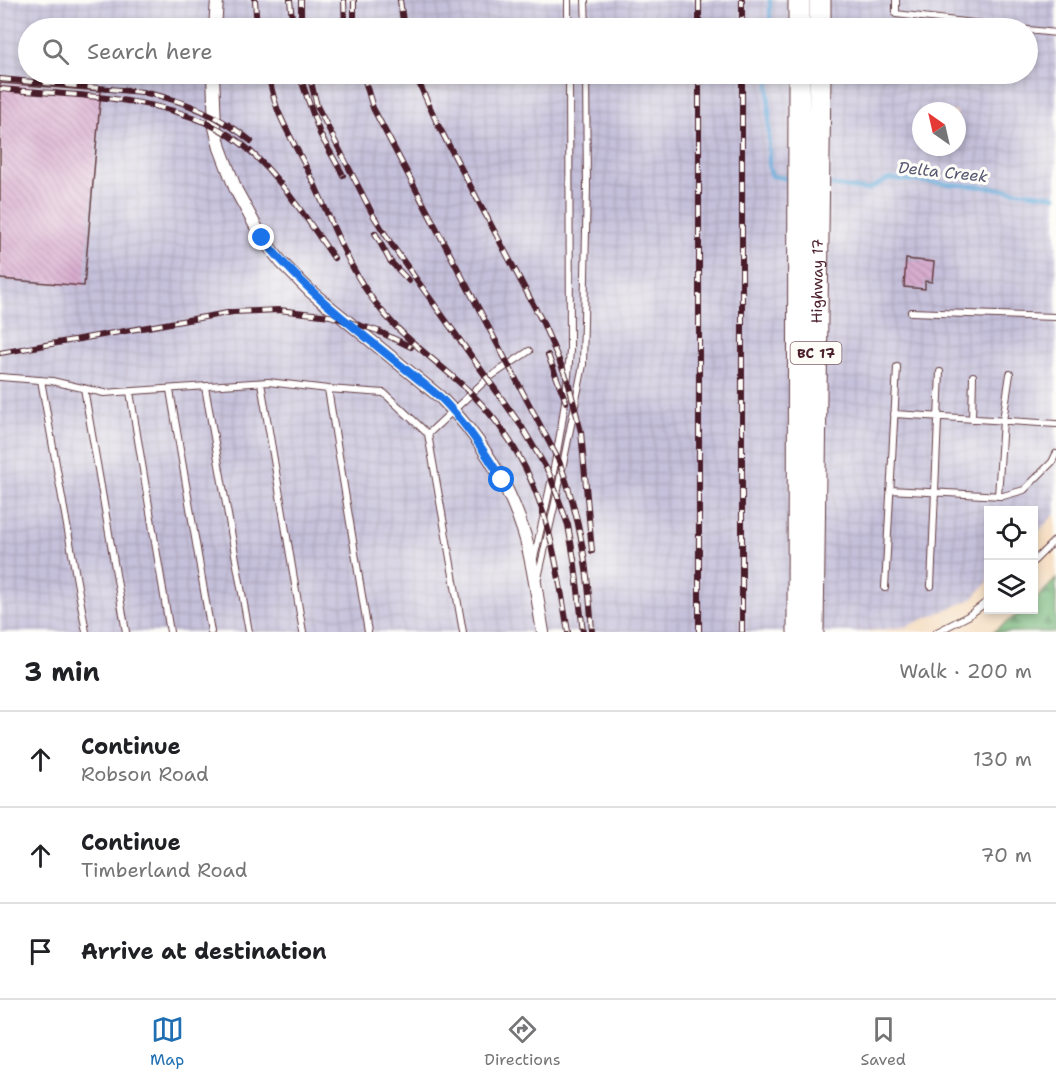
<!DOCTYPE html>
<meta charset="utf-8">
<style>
:root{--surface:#fff;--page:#f2f2f2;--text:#202124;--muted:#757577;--line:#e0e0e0;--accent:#1f6fb2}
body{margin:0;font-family:"Shantell Sans",sans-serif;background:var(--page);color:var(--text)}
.controls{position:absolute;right:18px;bottom:18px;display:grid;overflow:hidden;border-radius:0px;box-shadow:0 3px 9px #0003}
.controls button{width:54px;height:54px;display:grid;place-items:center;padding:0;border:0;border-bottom:2px solid var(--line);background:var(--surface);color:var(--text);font:30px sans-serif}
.compass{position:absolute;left:912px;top:102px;width:54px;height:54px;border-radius:50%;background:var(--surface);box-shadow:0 3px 9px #0003;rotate:326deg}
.stop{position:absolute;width:18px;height:18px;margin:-14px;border:4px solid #1a73e8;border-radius:50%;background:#fff}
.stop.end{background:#1a73e8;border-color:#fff;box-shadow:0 2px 6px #0008}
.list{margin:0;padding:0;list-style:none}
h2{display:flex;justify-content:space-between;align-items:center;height:78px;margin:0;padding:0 24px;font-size:26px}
h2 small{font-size:20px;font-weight:400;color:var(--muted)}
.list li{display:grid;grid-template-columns:39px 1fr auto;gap:18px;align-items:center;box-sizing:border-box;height:96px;padding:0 24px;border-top:2px solid var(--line)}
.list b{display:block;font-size:22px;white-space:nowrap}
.list p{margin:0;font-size:20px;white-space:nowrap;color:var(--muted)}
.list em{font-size:20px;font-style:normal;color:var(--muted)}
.icon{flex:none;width:33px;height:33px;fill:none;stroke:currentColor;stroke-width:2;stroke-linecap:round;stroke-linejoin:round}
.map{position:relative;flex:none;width:1056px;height:632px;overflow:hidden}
.search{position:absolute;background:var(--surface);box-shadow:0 3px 9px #0003;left:18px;right:18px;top:18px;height:66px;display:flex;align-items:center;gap:15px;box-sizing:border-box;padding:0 21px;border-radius:33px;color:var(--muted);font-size:22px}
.sheet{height:366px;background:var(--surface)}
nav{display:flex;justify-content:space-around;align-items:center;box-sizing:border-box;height:84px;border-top:2px solid var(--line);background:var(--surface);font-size:16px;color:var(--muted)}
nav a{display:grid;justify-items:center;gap:3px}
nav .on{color:var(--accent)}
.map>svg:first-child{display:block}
.industrial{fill:url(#industrial-grid);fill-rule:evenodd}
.forest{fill:url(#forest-firs);stroke:#5e6a52;stroke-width:1.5}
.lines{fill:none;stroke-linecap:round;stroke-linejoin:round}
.stream{stroke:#62a9d9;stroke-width:4}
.building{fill:url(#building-back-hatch)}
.lane-casing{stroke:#643c42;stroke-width:8}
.street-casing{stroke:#643c42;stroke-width:14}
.highway-casing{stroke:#643c42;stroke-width:23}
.lane{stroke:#fff;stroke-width:6}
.street{stroke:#fff;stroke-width:12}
.highway{stroke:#fff;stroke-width:21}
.rail-casing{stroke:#4a1f2b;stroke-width:6}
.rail{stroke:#fdfcf7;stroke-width:4;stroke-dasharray:11;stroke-linecap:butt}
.route{stroke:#1a73e8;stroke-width:8}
.labels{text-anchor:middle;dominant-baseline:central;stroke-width:6;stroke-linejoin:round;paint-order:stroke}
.shield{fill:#fdfcf7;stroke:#806168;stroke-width:1.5}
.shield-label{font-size:14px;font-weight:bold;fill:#4a1f2b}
.street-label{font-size:15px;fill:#4a1f2b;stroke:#fdfcf7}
.water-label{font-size:16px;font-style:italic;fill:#545671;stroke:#fdfcf7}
</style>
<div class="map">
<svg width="1056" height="632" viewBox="0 0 1056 632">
<defs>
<pattern id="industrial-grid" width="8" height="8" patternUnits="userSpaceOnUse" patternTransform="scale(1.5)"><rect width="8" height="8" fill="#c5c0da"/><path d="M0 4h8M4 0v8" fill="none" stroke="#aba5bb"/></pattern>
<pattern id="forest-firs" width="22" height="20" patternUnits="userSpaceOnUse" patternTransform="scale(1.5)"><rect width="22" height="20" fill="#73b578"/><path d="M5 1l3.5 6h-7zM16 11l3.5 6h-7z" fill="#609363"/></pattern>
<pattern id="building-back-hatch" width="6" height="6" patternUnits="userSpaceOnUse" patternTransform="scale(1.5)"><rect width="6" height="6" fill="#d9aed0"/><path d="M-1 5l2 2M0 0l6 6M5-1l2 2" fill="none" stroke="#b28da9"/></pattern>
</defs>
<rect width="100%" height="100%" fill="#fdfcf7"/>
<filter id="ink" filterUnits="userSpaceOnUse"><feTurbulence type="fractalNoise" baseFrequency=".0167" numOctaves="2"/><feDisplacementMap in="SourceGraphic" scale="12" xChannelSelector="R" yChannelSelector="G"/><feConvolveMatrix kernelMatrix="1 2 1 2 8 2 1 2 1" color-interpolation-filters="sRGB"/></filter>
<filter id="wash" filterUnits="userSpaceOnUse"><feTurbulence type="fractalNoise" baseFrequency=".008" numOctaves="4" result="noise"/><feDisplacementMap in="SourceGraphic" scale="24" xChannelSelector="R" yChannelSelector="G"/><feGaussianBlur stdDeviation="1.35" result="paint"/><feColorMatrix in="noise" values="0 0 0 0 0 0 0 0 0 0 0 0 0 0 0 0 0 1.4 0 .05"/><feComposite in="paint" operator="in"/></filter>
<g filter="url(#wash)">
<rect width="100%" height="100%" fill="#f5ddc1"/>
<path class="industrial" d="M 0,0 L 1056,0 L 1056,513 L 1034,536 L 1034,511 L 988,511 L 988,582 L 972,599 L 905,627 L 856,632 L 0,632 ZM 28,28 L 1028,28 L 1028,74 L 28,74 ZM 921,111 L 957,111 L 957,147 L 921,147 Z"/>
<path class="forest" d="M 1056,579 L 1056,632 L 993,632 L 1024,610 L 1034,610 L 1034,601 Z"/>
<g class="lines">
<path class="stream" d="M 770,28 L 770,0
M 769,74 L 769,168 L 772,176 L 790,179
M 829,185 L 867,190 L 889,179 L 985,187 L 1056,196"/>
</g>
<g id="blocks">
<path class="building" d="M 0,83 L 101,91 L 84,286 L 0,279 Z
M 906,259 L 934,262 L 932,282 L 925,281 L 925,289 L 904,287 Z"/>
</g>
</g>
<g filter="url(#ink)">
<use href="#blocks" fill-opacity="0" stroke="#643c42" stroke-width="1.5"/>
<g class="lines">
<g class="lane-casing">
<path id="lane" d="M 568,0 L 568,28
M 585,0 L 586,28
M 896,0 L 896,14 L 1016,28
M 1028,30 L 1056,33
M 911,312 L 1056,317
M 0,377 L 52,381 L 104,393 L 268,382 L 328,389 L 384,393 L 428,434 L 463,632
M 41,380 L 86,632
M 261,383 L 303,632
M 205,387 L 249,632
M 84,388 L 126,632
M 328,389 L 368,632
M 170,390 L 211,632
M 130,392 L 170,632
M 894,414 L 1056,424
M 972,419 L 973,376
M 428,434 L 487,379 L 529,351
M 890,490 L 1003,496 L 1024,490 L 1052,462 L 1056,454
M 998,496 L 1003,421 L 1010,374
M 534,558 C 550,490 566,420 570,350 L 569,74
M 1034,561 L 1056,539
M 538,578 L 557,494 L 583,365 L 587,187 L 586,74
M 931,586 L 940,372
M 885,588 L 897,367
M 937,632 L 968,616 L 988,601"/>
</g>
<g class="street-casing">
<path id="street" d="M 215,28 L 217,0
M 213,74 L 215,127 L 220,148 L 236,190 L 262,238 L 282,263 L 310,291 L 440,397 C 478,434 508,482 524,533 C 534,565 537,599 543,632"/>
</g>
<g class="highway-casing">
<g id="highway">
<path d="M 799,0 L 799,28"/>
<path d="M 820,28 L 820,0"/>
<path d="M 798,632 L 799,74"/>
<path id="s1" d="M 813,632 L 820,74"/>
</g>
</g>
<use href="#lane" class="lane"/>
<use href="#street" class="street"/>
<use href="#highway" class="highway"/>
<g class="rail-casing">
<path id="rail" d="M 255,0 L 257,28
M 290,0 L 293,28
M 344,0 L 345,28
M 354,0 L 354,28
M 400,0 L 404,28
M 699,0 L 699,28
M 301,28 L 301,0
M 742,28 L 742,0
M 268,74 C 271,86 274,101 279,113 C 290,139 306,164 317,190 C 336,232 351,274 381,310 C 407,342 441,364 471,393 C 490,412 507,434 520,458 C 550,512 558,572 568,632
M 299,74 L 320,134 L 343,175
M 309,74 L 317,106 L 373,215 L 394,248 L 522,427 L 549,473 L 568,525 L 575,565 L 583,632
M 363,74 L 373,108 L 559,461 C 581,519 588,570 592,632
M 415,74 L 437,123 L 542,321 L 568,381 L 581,432 L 592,551
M 699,74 L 699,632
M 0,79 L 142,92 C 183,100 219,115 251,141
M 0,89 C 78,96 188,95 249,150 C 283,181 308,221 334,258
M 375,233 L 390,261 L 409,281
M 0,353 L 233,312 L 279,310 L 330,316 L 378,331 L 411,347
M 548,355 L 566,402
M 742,632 L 742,74"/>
</g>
<use href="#rail" class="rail"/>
</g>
</g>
<g class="lines" filter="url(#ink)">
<path class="route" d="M 262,238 C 311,299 380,347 440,397 C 465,422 484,450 502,480"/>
</g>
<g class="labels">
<rect class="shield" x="790.5" y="342" width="51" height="22" rx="4.5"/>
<g class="shield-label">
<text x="816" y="353">BC 17</text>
</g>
<g class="street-label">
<text stroke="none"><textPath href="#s1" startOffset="351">Highway 17</textPath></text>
</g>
<g class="water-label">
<text transform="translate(943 172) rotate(6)">Delta Creek</text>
</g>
</g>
</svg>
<div class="controls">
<button><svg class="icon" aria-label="locate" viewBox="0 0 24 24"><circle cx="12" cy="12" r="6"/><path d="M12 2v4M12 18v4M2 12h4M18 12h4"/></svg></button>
<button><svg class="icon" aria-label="layers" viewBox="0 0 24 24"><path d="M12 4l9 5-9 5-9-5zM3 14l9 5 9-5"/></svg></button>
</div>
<svg class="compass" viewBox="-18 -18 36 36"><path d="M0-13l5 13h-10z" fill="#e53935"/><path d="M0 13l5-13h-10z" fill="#757577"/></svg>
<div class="stop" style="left:502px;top:480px"></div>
<div class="stop end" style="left:262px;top:238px"></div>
<div class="search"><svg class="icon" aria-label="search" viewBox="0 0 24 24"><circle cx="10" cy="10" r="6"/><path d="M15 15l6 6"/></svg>Search here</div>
</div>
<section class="sheet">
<h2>3 min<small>Walk · 200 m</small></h2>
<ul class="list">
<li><svg class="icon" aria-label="ahead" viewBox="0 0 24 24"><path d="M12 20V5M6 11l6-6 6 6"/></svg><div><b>Continue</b><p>Robson Road</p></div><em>130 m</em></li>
<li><svg class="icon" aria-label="ahead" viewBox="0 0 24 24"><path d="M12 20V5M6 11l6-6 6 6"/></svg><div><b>Continue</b><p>Timberland Road</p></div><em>70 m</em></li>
<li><svg class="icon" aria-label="arrive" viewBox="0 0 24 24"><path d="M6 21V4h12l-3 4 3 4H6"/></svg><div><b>Arrive at destination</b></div></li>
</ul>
</section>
<nav>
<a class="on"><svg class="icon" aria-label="map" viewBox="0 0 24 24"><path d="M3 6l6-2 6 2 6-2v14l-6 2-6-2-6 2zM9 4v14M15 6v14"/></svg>Map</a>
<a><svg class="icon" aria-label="directions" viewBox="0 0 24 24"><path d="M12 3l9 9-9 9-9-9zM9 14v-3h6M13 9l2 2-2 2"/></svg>Directions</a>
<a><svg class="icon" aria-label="saved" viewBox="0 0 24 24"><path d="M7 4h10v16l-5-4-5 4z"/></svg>Saved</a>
</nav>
